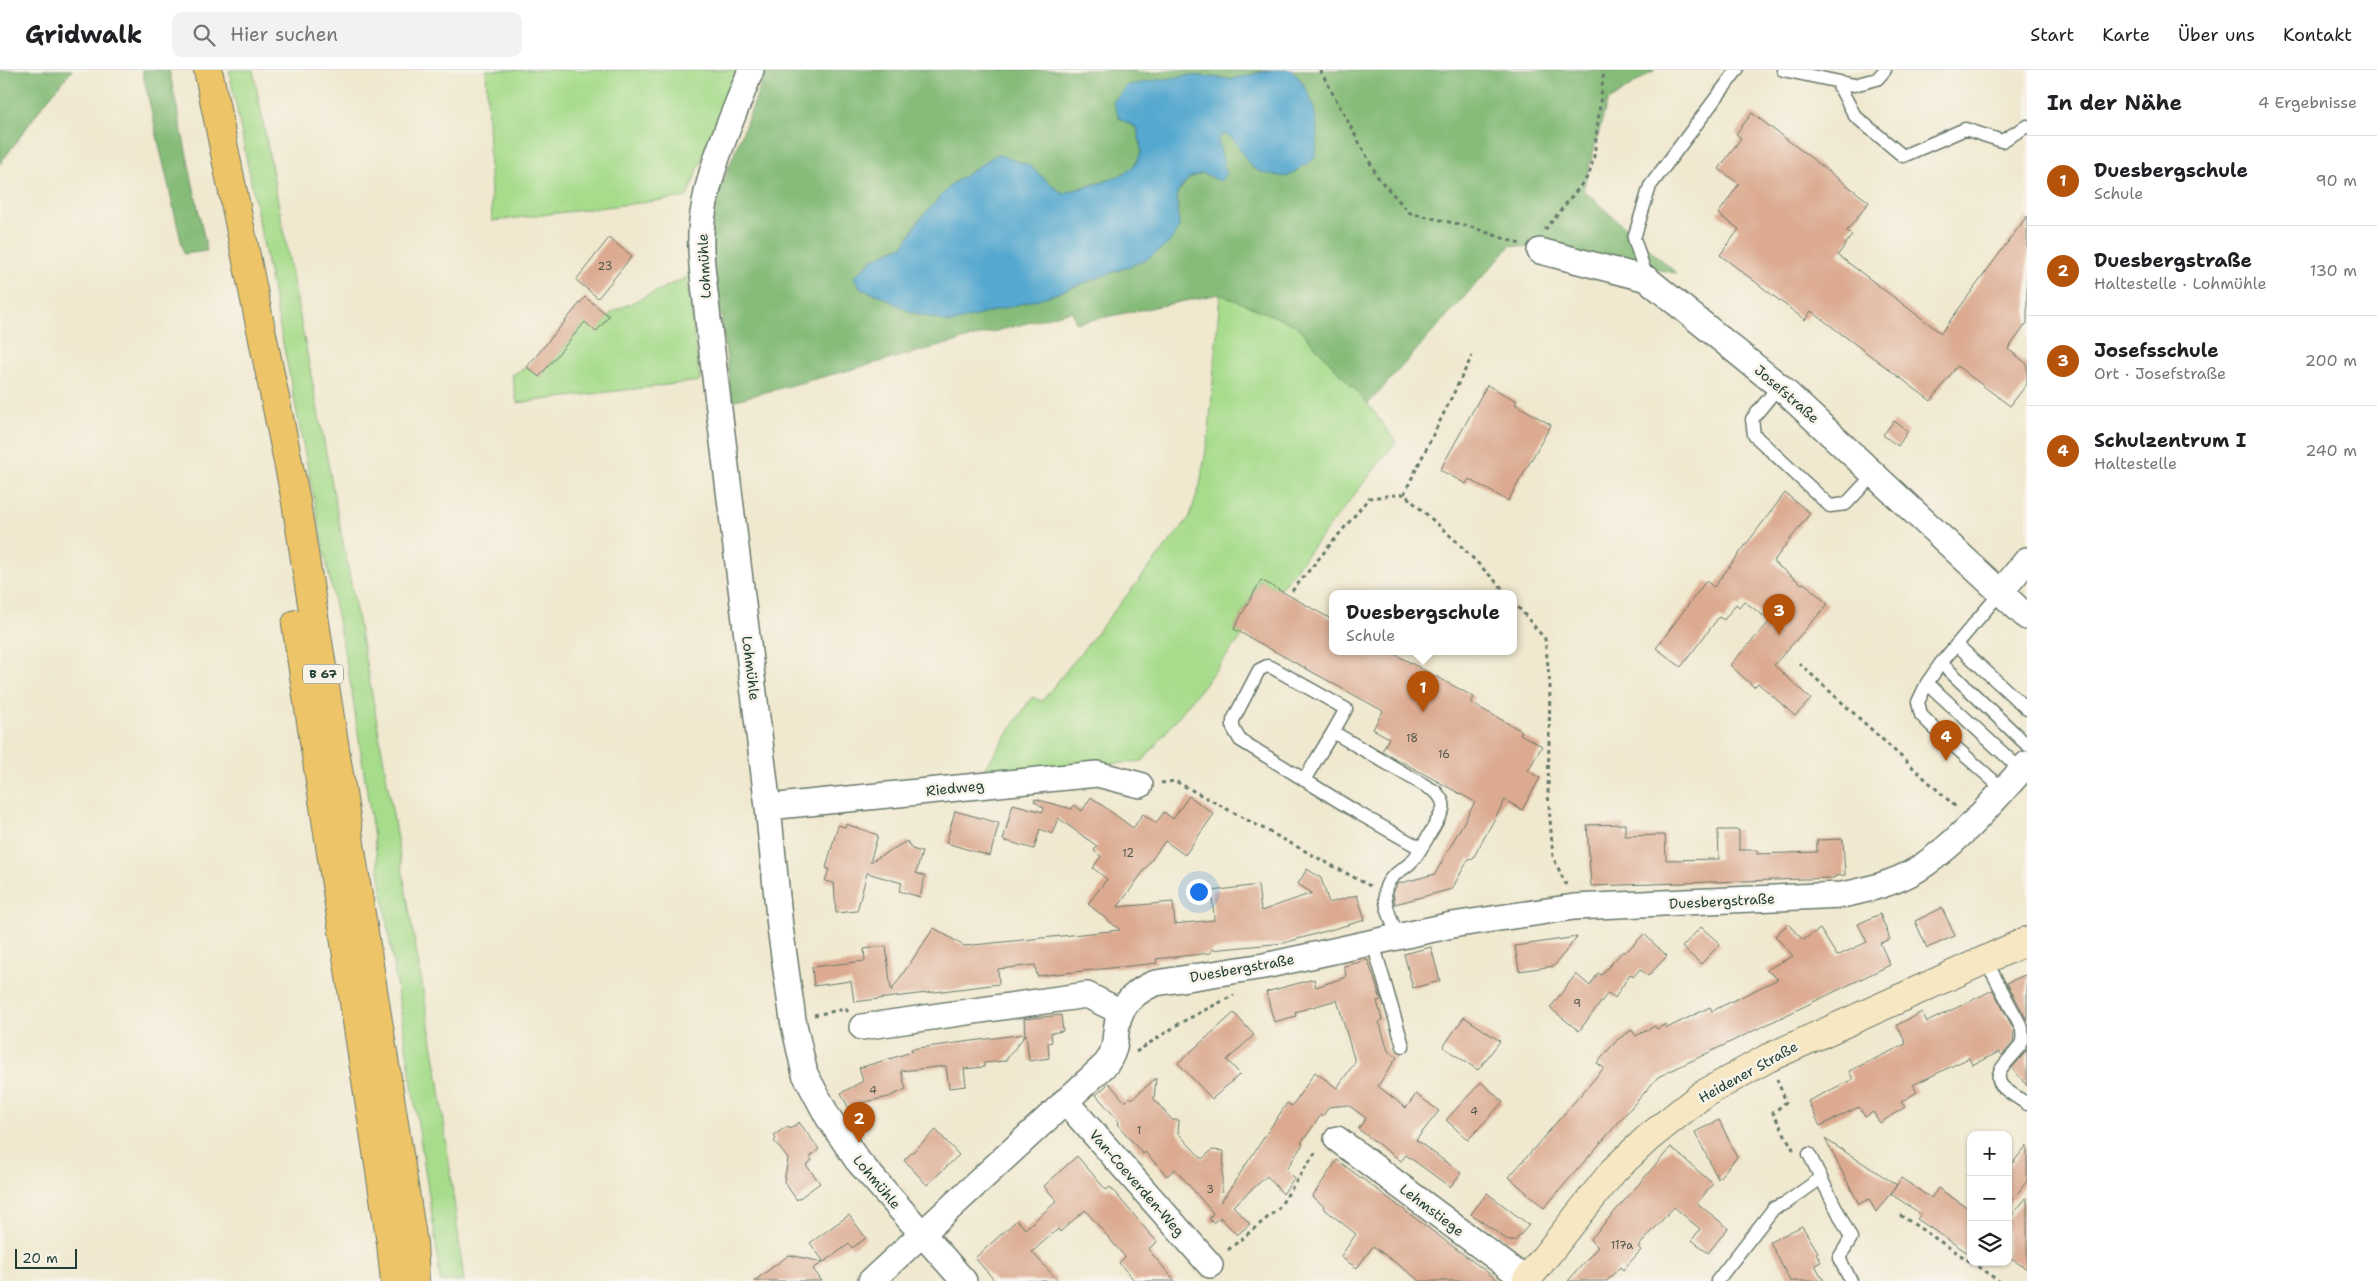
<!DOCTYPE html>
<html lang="de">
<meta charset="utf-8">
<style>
:root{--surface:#fff;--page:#f2f2f2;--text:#202124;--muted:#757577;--line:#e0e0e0;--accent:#b45309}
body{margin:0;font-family:"Shantell Sans",sans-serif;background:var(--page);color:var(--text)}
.controls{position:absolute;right:15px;bottom:15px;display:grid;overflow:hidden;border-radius:10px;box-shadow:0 1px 4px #0004}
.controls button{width:45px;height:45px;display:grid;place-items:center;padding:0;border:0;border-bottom:1px solid var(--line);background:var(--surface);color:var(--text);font:25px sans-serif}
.scale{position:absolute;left:15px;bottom:12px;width:62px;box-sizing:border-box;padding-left:5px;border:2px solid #1f3d34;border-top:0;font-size:14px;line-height:18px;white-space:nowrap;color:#1f3d34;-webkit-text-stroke:4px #f7f3e8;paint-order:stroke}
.you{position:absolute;left:1198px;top:821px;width:18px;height:18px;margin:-12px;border:4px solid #fff;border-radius:50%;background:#1a73e8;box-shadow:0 0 0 8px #1a73e833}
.badge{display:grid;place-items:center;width:32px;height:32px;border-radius:50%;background:var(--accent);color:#fff;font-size:16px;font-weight:700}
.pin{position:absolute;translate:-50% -41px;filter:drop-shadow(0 1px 2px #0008)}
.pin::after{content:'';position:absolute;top:26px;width:18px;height:15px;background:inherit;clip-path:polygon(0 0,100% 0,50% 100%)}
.popup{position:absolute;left:1329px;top:520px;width:188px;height:65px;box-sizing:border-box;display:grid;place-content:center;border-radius:10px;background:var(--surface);filter:drop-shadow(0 1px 4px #0005);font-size:16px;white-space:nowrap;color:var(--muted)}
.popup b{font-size:19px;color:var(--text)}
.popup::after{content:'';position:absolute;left:50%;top:100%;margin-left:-10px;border:10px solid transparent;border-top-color:var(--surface)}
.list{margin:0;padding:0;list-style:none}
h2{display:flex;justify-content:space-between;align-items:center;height:65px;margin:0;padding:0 20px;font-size:21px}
h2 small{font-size:16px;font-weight:400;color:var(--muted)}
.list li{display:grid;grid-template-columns:32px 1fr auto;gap:15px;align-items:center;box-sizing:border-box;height:90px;padding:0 20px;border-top:1px solid var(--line)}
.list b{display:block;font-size:19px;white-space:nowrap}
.list p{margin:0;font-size:16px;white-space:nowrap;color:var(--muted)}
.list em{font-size:16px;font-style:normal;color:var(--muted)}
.icon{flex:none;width:28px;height:28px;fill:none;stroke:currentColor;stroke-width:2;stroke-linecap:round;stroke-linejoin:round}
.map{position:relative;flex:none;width:2027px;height:1211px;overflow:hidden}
header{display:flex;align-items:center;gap:30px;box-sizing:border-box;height:70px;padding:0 25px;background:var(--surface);border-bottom:1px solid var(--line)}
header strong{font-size:24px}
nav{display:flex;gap:28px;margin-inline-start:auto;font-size:18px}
.search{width:350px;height:45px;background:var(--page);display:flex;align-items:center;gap:12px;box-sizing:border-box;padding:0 18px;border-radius:10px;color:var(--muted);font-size:19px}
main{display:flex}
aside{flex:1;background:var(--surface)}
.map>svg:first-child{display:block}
.green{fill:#a7dc8c;stroke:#638c60}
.forest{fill:#85bc78;stroke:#527c56}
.water{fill:#54a8cf;stroke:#3a7282}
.building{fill:#dcaa91}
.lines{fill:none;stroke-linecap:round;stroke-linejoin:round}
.lane-casing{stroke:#68796a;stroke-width:15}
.street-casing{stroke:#68796a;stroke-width:28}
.secondary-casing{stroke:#68796a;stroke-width:30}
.highway-casing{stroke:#68796a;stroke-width:30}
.path{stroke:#68796a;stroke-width:3;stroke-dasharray:4 4;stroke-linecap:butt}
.lane{stroke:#fff;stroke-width:12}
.street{stroke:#fff;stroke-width:25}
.secondary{stroke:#f8e7c3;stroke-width:28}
.highway{stroke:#eec469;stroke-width:28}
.labels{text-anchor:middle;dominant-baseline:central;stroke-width:5;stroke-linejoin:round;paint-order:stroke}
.number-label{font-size:11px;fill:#4e584b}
.shield{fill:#f7f3e8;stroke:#60746a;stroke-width:1}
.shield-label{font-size:12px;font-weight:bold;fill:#1f3d34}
.street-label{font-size:14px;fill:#1f3d34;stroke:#f7f3e8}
</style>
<header>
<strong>Gridwalk</strong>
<div class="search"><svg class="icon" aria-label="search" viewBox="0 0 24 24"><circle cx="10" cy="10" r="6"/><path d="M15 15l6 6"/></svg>Hier suchen</div>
<nav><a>Start</a><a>Karte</a><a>Über uns</a><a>Kontakt</a></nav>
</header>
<main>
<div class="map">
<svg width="2027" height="1211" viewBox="0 0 2027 1211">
<rect width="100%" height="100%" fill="#f7f3e8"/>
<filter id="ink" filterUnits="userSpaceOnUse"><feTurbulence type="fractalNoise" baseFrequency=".02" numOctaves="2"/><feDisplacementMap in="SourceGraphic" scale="10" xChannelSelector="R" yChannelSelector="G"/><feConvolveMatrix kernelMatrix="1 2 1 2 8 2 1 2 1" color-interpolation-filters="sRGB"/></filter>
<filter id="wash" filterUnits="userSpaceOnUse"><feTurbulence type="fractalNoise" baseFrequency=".0096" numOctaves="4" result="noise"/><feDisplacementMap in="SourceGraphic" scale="20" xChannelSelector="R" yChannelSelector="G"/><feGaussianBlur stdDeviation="1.12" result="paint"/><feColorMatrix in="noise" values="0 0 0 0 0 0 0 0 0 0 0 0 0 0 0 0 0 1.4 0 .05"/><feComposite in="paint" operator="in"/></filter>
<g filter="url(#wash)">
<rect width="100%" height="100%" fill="#f0e8cf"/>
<path class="green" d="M 229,0 L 253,0 L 374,635 L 439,1013 L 464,1211 L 440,1211 L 435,1165 L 350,611 Z
M 486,0 L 736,0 L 687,127 L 492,151 Z
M 687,207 L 700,311 L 517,333 L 512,305 L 527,297 L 540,306 L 585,252 L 596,261 L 612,242 Z
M 1220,224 L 1296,255 L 1368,334 L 1396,372 L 1279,520 L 1260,510 L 1234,559 L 1244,564 L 1143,691 L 980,705 L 1032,627 L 1042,631 L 1189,448 L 1200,415 L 1209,362 Z"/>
<path class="forest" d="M 0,0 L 72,0 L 43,35 L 0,94 Z
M 142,0 L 169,0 L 207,181 L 184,184 Z
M 767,0 L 1123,0 L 1151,3 L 1166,0 L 1271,0 L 1232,9 L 1189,5 L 1119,48 L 1137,58 C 1138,65 1141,74 1141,81 C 1137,112 1085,113 1063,124 L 1028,95 L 919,150 L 904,175 L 873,189 L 861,219 L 879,225 L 911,242 L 1049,226 L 1146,190 L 1179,158 L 1177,123 L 1189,108 L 1203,103 L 1218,69 L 1224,63 L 1233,67 L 1254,99 L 1304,13 L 1292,0 L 1655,0 L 1607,32 L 1583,120 L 1676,203 L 1511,175 L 1368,334 L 1296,255 L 1219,224 L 1076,253 L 1072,241 L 732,331 L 711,168 L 716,130 Z"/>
<path class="water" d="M 1271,0 L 1292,0 C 1316,26 1320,54 1315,88 L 1287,107 C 1277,105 1264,105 1255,99 C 1241,90 1241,69 1224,64 L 1218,69 L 1226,104 L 1220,111 L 1203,103 L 1189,108 L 1177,123 L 1179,158 L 1169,173 L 1146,190 L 1049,226 L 950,253 L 911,242 L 879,225 L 861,219 L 854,207 L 873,189 L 904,175 L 919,150 L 952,114 L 997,84 L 1028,95 L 1063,124 C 1085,114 1137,111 1141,81 C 1141,74 1138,65 1137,58 L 1119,48 L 1113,32 L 1128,15 L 1189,5 L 1232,9 Z"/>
<g id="blocks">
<path class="building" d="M 1752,43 L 1869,132 L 1847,161 L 1852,165 L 1838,185 L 1941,263 L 2027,146 L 2027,253 L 2008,279 L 2027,294 L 2027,314 L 2010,336 L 1957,296 L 1931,331 L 1811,241 L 1805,250 L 1720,185 L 1739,159 L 1718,144 L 1739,114 L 1719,99 L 1741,68 L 1736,64 Z
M 609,168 L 632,186 L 598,228 L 576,210 Z
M 585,227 L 609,246 L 596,262 L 585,252 L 539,307 L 527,297 Z
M 1487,315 L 1517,331 L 1515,334 L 1551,355 L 1508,431 L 1469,409 L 1466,414 L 1440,400 Z
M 1894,351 L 1908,361 L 1898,376 L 1883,365 Z
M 1785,423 L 1810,443 L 1773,492 L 1802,514 L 1804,513 L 1828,534 L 1774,595 L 1811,629 L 1795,646 L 1758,613 L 1754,617 L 1730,595 L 1770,551 L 1744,531 L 1739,537 L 1736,534 L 1724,550 L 1719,547 L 1681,597 L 1656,578 L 1706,511 L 1714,517 Z
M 1261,510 L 1333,550 L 1333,581 L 1389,581 L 1474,627 L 1471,633 L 1522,661 L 1520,664 L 1542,676 L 1528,701 L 1540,708 L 1522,740 L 1505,730 L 1472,790 L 1469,788 L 1452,819 L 1395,834 L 1393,823 L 1397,814 L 1435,804 L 1475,732 L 1382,681 L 1389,668 L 1373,659 L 1383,641 L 1234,559 Z
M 1189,726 L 1214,744 L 1185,785 L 1165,771 L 1118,837 L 1173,832 L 1175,854 L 1214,850 L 1212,821 L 1258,815 L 1261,841 L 1312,823 L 1298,814 L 1307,799 L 1321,808 L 1329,833 L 1357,825 L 1365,850 L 1284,873 L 1211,880 L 1211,883 L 1156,889 L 1157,893 L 1037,906 L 1035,895 L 998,899 L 999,914 L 854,932 L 851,911 L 814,916 L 812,897 L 865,891 L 864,879 L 886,876 L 891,921 L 934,858 L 964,876 L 1120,860 L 1088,834 L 1107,809 L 1093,798 L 1101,786 L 1094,781 L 1097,776 L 1058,748 L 1052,764 L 1040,759 L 1034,779 L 1003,770 L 1013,734 L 1043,742 L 1044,738 L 1034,731 L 1035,729 L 1072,739 L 1074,735 L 1082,741 L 1091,727 L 1133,758 L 1143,744 L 1156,753 L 1164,742 L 1173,749 Z
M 955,741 L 999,753 L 990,786 L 946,773 Z
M 846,754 L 878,765 L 870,792 L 907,771 L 912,779 L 922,782 L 916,803 L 925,806 L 920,827 L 899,821 L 902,813 L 867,803 L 857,841 L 836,843 L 834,813 L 825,811 L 829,799 L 826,798 L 838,755 L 845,757 Z
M 1625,754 L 1625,766 L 1665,765 L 1666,790 L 1719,789 L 1718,760 L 1739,760 L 1739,780 L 1757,780 L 1757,784 L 1817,782 L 1817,770 L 1843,769 L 1845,805 L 1835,806 L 1834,808 L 1591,816 L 1587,755 Z
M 1942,838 L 1955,866 L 1927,878 L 1915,851 Z
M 1880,844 L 1890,869 L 1880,873 L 1890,895 L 1658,1007 L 1544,1138 L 1509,1107 L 1604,998 L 1597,993 L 1618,969 L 1632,960 L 1636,966 L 1655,956 L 1657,959 L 1666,954 L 1667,958 L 1710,937 L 1712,941 L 1778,909 L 1766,900 L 1793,886 L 1775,866 L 1788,854 L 1803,870 L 1820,859 L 1837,886 L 1867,872 L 1858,854 Z
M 1701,857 L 1720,874 L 1701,894 L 1682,877 Z
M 1644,864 L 1667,886 L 1648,906 L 1640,899 L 1633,907 L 1630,904 L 1615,928 L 1608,923 L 1579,961 L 1550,938 L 1576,904 L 1590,916 L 1598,903 L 1601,905 L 1623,881 L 1625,883 Z
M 1577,867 L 1554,896 L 1519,901 L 1515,876 Z
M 1431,877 L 1440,911 L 1413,918 L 1404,884 Z
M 1368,890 L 1381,930 L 1377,931 L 1382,950 L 1379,951 L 1388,981 L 1397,987 L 1378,1016 L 1406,1038 L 1416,1024 L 1439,1041 L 1416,1070 L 1461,1103 L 1450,1117 L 1406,1085 L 1401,1091 L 1358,1059 L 1366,1048 L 1348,1035 L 1329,1037 L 1323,1046 L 1321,1045 L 1301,1073 L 1303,1074 L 1286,1100 L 1294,1108 L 1283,1124 L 1267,1106 L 1233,1136 L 1250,1154 L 1237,1165 L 1220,1147 L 1220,1150 L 1218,1149 L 1213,1153 L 1209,1149 L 1213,1143 L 1175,1099 L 1167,1106 L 1145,1082 L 1143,1084 L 1117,1054 L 1119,1052 L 1117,1049 L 1096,1025 L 1109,1013 L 1125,1032 L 1130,1027 L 1132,1029 L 1156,1008 L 1154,1029 L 1172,1050 L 1179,1050 L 1178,1063 L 1202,1089 L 1212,1080 L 1224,1081 L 1221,1132 L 1287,1033 L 1292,1036 L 1315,1002 L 1337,1018 L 1355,992 L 1337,930 L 1295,942 L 1296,946 L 1274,952 L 1266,922 L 1314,909 L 1316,917 L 1346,907 L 1344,896 Z
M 2027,904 L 2027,950 L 2007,913 Z
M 1993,920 L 2014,960 L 2013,973 L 2002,985 L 1999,982 L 1972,995 L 1969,988 L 1913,1015 L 1917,1022 L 1901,1032 L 1905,1037 L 1880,1053 L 1873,1042 L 1865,1047 L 1859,1037 L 1820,1056 L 1808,1031 L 1853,1009 L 1849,1001 L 1906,974 L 1897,955 L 1922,942 L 1927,952 Z
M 1234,943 L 1254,965 L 1227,990 L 1240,1004 L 1212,1029 L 1178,993 Z
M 1061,945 L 1063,961 L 1051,963 L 1052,972 L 1048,973 L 1049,988 L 1029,991 L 1026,964 L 1005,991 L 984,993 L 984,997 L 964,999 L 966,1016 L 949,1018 L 946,996 L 901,1001 L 906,1019 L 889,1027 L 860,1033 L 849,1039 L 841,1023 L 863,1011 L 859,998 L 912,982 L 911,979 L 1025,964 L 1024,949 Z
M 1464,947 L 1500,971 L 1478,1000 L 1443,977 Z
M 2027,980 L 2027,1016 L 2012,998 Z
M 1481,1012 L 1503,1032 L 1468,1070 L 1446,1050 Z
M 1719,1050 L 1737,1087 L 1718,1109 L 1695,1062 Z
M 799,1052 L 819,1079 L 810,1087 L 812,1090 L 806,1095 L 820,1113 L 797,1130 L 784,1112 L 788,1089 L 774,1071 L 776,1069 L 774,1065 L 788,1056 L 790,1059 Z
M 936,1060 L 959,1085 L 927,1115 L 904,1090 Z
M 1825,1069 L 1897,1115 L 1876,1142 L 1869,1129 L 1859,1134 Z
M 2027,1075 L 2027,1111 L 2008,1135 L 2008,1099 Z
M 1671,1077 L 1713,1114 L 1697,1133 L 1728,1158 L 1708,1183 L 1692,1170 L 1700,1159 L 1674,1137 L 1638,1177 L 1641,1180 L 1623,1200 L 1620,1197 L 1607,1211 L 1568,1211 L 1598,1177 L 1590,1170 Z
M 1077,1086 L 1106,1120 L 1110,1117 L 1157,1172 L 1148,1179 L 1175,1211 L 1135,1211 L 1119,1193 L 1125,1187 L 1085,1140 L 1060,1162 L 1058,1159 L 1032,1182 L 1058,1211 L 995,1211 L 975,1188 L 1017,1150 L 1025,1159 L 1057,1131 L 1044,1116 Z
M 1337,1090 L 1391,1130 L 1499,1211 L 1420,1211 L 1373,1176 L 1357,1198 L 1342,1188 L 1341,1186 L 1356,1164 L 1323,1138 L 1324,1136 L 1312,1127 Z
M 1901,1108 L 1931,1128 L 1938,1118 L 1971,1140 L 1971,1185 L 1917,1149 L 1921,1144 L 1891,1124 Z
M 1487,1123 L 1529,1155 L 1515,1171 L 1509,1171 L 1471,1144 Z
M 2027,1127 L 2027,1199 L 2008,1187 L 2008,1150 Z
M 849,1145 L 866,1168 L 852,1178 L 849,1174 L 824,1192 L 810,1173 Z
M 1802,1156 L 1818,1182 L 1816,1183 L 1821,1192 L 1815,1195 L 1824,1211 L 1790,1211 L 1770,1172 Z
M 789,1185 L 823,1192 L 813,1199 L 822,1211 L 754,1211 Z"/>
</g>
</g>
<g filter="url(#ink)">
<use href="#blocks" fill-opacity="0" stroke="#68796a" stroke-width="1"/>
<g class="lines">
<g class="lane-casing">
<path id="lane" d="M 1783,0 L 1854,15 L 1877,9 L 1885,0
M 1837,12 L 1855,46 L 1903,86 L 1965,59 L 2002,71 L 2027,56
M 1647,209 L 1634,168 L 1650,116 L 1737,0
M 1779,316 L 1752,349 L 1754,365 L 1830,436 L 1846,434 L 1875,403
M 2000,523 L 1941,593 L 1927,613 L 1918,632 L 1921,645 L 1936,660 L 2004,720
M 1957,575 L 2027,639
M 1941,593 L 2027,675
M 1927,613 L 2021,700
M 1304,710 L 1333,662
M 1397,866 C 1393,853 1382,831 1386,817 C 1390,804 1405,800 1413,790 C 1419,783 1440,747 1443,739 C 1445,732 1440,727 1436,722 L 1333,662 L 1346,639 L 1273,598 L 1267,596 L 1259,600 L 1233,650 L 1233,658 L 1240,670 L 1358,743 L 1420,778
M 1373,873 L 1403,976
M 1985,889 L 2022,958 C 2022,962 2023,967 2022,971 C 2019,986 1986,1001 2004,1018 C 2011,1024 2020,1029 2027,1034
M 1809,1084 L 1851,1168 L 1839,1188 L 1851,1211
M 1717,1211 L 1774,1138 L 1786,1133 L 1821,1108"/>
</g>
<g class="street-casing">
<path id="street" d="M 751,0 C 733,47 710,94 703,144 C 697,178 705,216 708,250 L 768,737 L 780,857 L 793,950 L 805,1004 L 828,1047 L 857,1090 L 964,1211
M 1540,181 L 1647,209 L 1779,316 L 2027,547
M 2000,523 L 2027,490
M 768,737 L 1097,704 L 1140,715
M 862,957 L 1087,925 L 1121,942
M 1065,1031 L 1210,1195
M 1337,1069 L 1526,1210
M 871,1211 L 1106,994 C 1120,976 1112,960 1121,942 C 1127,929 1143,917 1156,913 L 1264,896 L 1452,855 L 1574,837 L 1842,825 C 1868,820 1902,811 1924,795 C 1964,767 1994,730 2027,694"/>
</g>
<g class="secondary-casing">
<path id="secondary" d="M 1526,1211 L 1614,1100 L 1648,1068 L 1702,1025 L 1768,988 L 2027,871"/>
</g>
<g class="highway-casing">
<path id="highway" d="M 208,0 L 295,426 L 413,1173 L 415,1211
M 296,554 L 391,1173 L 395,1211"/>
</g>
<path class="path" d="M 1320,0 L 1379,109 L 1410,143 L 1471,157 L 1520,174
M 1545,160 L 1589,105 L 1594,86 L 1604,0
M 1404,424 L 1472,286
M 1292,521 L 1369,428 L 1404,424 L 1456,471 L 1507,523
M 1513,531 L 1545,569 L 1550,615 L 1548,723 L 1553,787 L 1566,815
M 1799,593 L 1957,738
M 1161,713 L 1175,711 L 1370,816
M 814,945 L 846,939 L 848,942
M 1136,982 L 1182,952 L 1234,925
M 1777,1009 L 1786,1032 L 1773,1043 L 1794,1081
M 1900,1145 L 1971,1192
M 1228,1180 L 1278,1139 L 1317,1080
M 1971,1192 L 1999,1211"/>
<use href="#lane" class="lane"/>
<use href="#street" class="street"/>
<use href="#secondary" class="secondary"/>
<use href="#highway" class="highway"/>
</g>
</g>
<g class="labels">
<g class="number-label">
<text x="605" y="196">23</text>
<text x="1412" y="668">18</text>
<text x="1444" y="684">16</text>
<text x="1128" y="783">12</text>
<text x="1577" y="933">9</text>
<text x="873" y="1020">4</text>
<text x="1474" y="1041">4</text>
<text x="1139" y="1060">1</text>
<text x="1210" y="1119">3</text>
<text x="1622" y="1175">117a</text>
</g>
<rect class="shield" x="303" y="594.5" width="40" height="19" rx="4"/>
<g class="shield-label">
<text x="323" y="604">B 67</text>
</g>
<g class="street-label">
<text transform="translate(704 196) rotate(-93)">Lohmühle</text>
<text transform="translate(1787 324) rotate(41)">Josefstraße</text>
<text transform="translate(751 598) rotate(83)">Lohmühle</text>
<text transform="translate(955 718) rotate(-6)">Riedweg</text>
<text transform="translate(1722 831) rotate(-3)">Duesbergstraße</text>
<text transform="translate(1242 898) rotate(-10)">Duesbergstraße</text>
<text transform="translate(1748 1002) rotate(-29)">Heidener Straße</text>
<text transform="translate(877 1112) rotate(50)">Lohmühle</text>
<text transform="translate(1137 1113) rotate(49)">Van-Coeverden-Weg</text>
<text transform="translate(1432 1140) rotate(37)">Lehmstiege</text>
</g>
</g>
</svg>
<div class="controls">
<button>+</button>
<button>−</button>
<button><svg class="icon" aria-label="layers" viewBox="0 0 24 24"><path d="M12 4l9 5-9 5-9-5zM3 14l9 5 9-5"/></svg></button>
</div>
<div class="scale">20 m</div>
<div class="you"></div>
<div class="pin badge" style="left:1423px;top:642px">1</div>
<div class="popup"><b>Duesbergschule</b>Schule</div>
<div class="pin badge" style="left:859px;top:1073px">2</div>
<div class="pin badge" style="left:1779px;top:565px">3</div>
<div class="pin badge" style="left:1946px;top:691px">4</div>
</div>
<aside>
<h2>In der Nähe<small>4 Ergebnisse</small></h2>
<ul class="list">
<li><span class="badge">1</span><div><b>Duesbergschule</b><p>Schule</p></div><em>90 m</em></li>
<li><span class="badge">2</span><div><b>Duesbergstraße</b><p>Haltestelle · Lohmühle</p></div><em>130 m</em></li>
<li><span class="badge">3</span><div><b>Josefsschule</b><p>Ort · Josefstraße</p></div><em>200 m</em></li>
<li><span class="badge">4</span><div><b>Schulzentrum I</b><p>Haltestelle</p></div><em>240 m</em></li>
</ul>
</aside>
</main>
